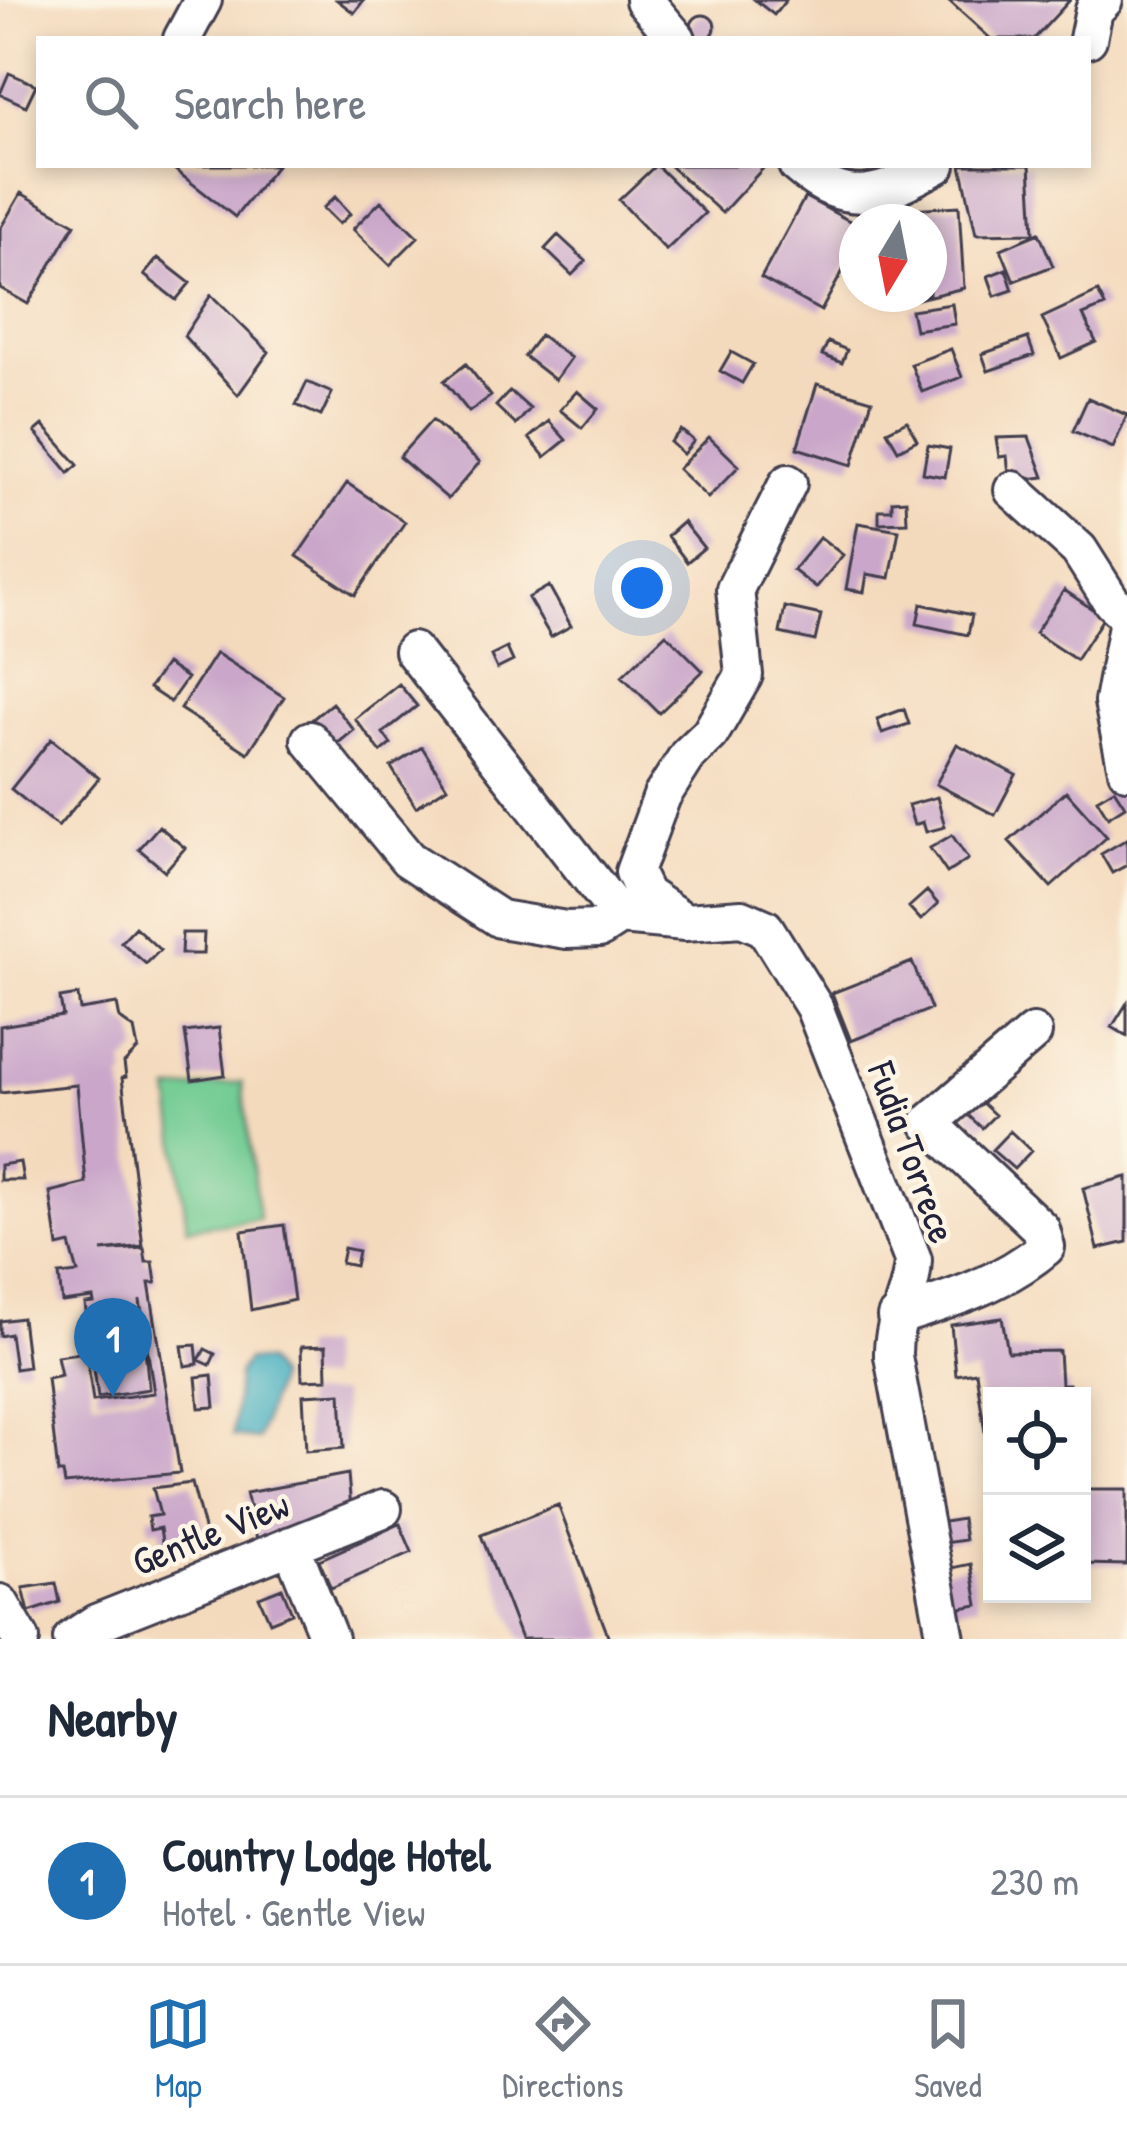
<!DOCTYPE html>
<meta charset="utf-8">
<style>
:root{--surface:#fff;--page:#f6f6f7;--text:#1f2937;--muted:#747a83;--line:#e0e1e3;--accent:#1f6fb2}
body{margin:0;font-family:"Patrick Hand",sans-serif;background:var(--page);color:var(--text)}
.controls{position:absolute;right:36px;bottom:36px;display:grid;overflow:hidden;border-radius:0px;box-shadow:0 6px 18px #0003}
.controls button{width:108px;height:108px;display:grid;place-items:center;padding:0;border:0;border-bottom:3px solid var(--line);background:var(--surface);color:var(--text);font:60px sans-serif}
.compass{position:absolute;left:839px;top:204px;width:108px;height:108px;border-radius:50%;background:var(--surface);box-shadow:0 6px 18px #0003;rotate:190deg}
.you{position:absolute;left:642px;top:588px;width:42px;height:42px;margin:-30px;border:9px solid #fff;border-radius:50%;background:#1a73e8;box-shadow:0 0 0 18px #1a73e833}
.badge{display:grid;place-items:center;width:78px;height:78px;border-radius:50%;background:var(--accent);color:#fff;font-size:39px;font-weight:700}
.pin{position:absolute;translate:-50% -99px;filter:drop-shadow(0 3px 6px #0008)}
.pin::after{content:'';position:absolute;top:63px;width:42px;height:36px;background:inherit;clip-path:polygon(0 0,100% 0,50% 100%)}
.list{margin:0;padding:0;list-style:none}
h2{display:flex;justify-content:space-between;align-items:center;height:156px;margin:0;padding:0 48px;font-size:51px}
h2 small{font-size:39px;font-weight:400;color:var(--muted)}
.list li{display:grid;grid-template-columns:78px 1fr auto;gap:36px;align-items:center;box-sizing:border-box;height:168px;padding:0 48px;border-top:3px solid var(--line)}
.list b{display:block;font-size:45px;white-space:nowrap}
.list p{margin:0;font-size:39px;white-space:nowrap;color:var(--muted)}
.list em{font-size:39px;font-style:normal;color:var(--muted)}
.icon{flex:none;width:66px;height:66px;fill:none;stroke:currentColor;stroke-width:2;stroke-linecap:round;stroke-linejoin:round}
.map{position:relative;flex:none;width:1127px;height:1639px;overflow:hidden}
.search{position:absolute;background:var(--surface);box-shadow:0 6px 18px #0003;left:36px;right:36px;top:36px;height:132px;display:flex;align-items:center;gap:30px;box-sizing:border-box;padding:0 42px;border-radius:0px;color:var(--muted);font-size:45px}
.sheet{height:324px;background:var(--surface)}
nav{display:flex;justify-content:space-around;align-items:center;box-sizing:border-box;height:168px;border-top:3px solid var(--line);background:var(--surface);font-size:33px;color:var(--muted)}
nav a{display:grid;justify-items:center;gap:6px}
nav .on{color:var(--accent)}
.map>svg:first-child{display:block}
.green{fill:#70cb92;stroke:#497666;stroke-width:3}
.water{fill:#41adc0;stroke:#32687e;stroke-width:3}
.building{fill:#caa7ca}
.lines{fill:none;stroke-linecap:round;stroke-linejoin:round}
.minor-casing{stroke:#423e4e;stroke-width:42}
.minor{stroke:#fff;stroke-width:36}
.labels{text-anchor:middle;dominant-baseline:central;stroke-width:9;stroke-linejoin:round;paint-order:stroke}
.street-label{font-size:39px;fill:#22223b;stroke:#fcf5e5}
</style>
<div class="map">
<svg width="1127" height="1639" viewBox="0 0 1127 1639">
<rect width="100%" height="100%" fill="#fcf5e5"/>
<filter id="ink" filterUnits="userSpaceOnUse"><feTurbulence type="fractalNoise" baseFrequency=".00833" numOctaves="2"/><feDisplacementMap in="SourceGraphic" scale="24" xChannelSelector="R" yChannelSelector="G"/><feConvolveMatrix kernelMatrix="1 2 1 2 8 2 1 2 1" color-interpolation-filters="sRGB"/></filter>
<filter id="wash" filterUnits="userSpaceOnUse"><feTurbulence type="fractalNoise" baseFrequency=".004" numOctaves="4" result="noise"/><feDisplacementMap in="SourceGraphic" scale="48" xChannelSelector="R" yChannelSelector="G"/><feGaussianBlur stdDeviation="2.7" result="paint"/><feColorMatrix in="noise" values="0 0 0 0 0 0 0 0 0 0 0 0 0 0 0 0 0 1.4 0 .05"/><feComposite in="paint" operator="in"/></filter>
<g filter="url(#wash)">
<rect width="100%" height="100%" fill="#f4dabd"/>
<path class="green" d="M 242,1082 L 259,1219 L 187,1228 L 170,1091 Z"/>
<path class="water" d="M 247,1360 L 266,1362 L 277,1378 L 258,1439 L 233,1436 L 238,1373 Z"/>
<g id="blocks">
<path class="building" d="M 337,0 L 364,0 L 354,13 Z
M 755,0 L 786,0 L 774,15 Z
M 948,0 L 1070,0 L 1034,39 L 991,39 Z
M691 27a12 12 0 1 1 24 0a12 12 0 1 1-24 0Z
M 9,73 L 36,85 L 26,106 L 0,94 Z
M 178,165 L 277,165 L 235,217 L 175,170 Z
M 656,165 L 705,213 L 666,250 L 619,200 Z
M 669,165 L 766,165 L 722,213 Z
M 961,165 L 1030,165 L 1034,233 L 976,234 Z
M 21,193 L 75,224 L 28,304 L 0,288 L 0,229 Z
M 335,197 L 350,214 L 339,224 L 323,208 Z
M 805,197 L 857,225 L 857,245 L 821,311 L 761,278 Z
M 381,201 L 418,237 L 390,265 L 353,229 Z
M 959,206 L 964,288 L 909,301 L 909,294 L 929,294 L 929,222 L 894,222 L 893,210 Z
M 1039,233 L 1053,266 L 1014,281 L 1001,249 Z
M 558,235 L 586,261 L 572,275 L 545,249 Z
M 158,258 L 190,283 L 176,300 L 144,275 Z
M 1006,269 L 1013,290 L 995,296 L 988,276 Z
M 1098,292 L 1105,306 L 1083,315 L 1096,342 L 1061,358 L 1042,318 Z
M 211,295 L 269,352 L 238,395 L 184,336 Z
M 952,304 L 955,324 L 915,330 L 911,310 Z
M 540,335 L 571,358 L 555,380 L 524,356 Z
M 1028,338 L 1034,355 L 988,371 L 982,354 Z
M 828,342 L 847,350 L 842,363 L 822,355 Z
M 951,349 L 962,377 L 922,392 L 911,364 Z
M 731,352 L 753,364 L 742,383 L 720,371 Z
M 466,364 L 491,396 L 469,412 L 444,381 Z
M 307,382 L 332,393 L 321,416 L 296,405 Z
M 817,384 L 872,400 L 852,465 L 797,448 Z
M 510,391 L 530,409 L 516,425 L 496,406 Z
M 577,391 L 598,409 L 582,428 L 560,410 Z
M 1088,398 L 1127,415 L 1113,448 L 1073,431 Z
M 432,420 L 480,462 L 448,499 L 399,457 Z
M 549,421 L 566,440 L 545,457 L 529,438 Z
M 907,421 L 917,440 L 898,450 L 887,431 Z
M 43,425 L 78,465 L 69,473 L 35,432 Z
M 681,430 L 694,441 L 683,454 L 670,442 Z
M 709,437 L 739,466 L 708,498 L 678,469 Z
M 1029,437 L 1044,477 L 1020,480 L 1019,472 L 1009,474 L 1007,456 L 999,457 L 996,438 Z
M 928,445 L 950,449 L 945,477 L 923,473 Z
M 347,483 L 405,522 L 355,595 L 297,556 Z
M 906,500 L 907,522 L 879,523 L 879,510 L 892,510 L 892,501 Z
M 683,522 L 704,548 L 687,562 L 667,536 Z
M 858,523 L 899,530 L 890,578 L 867,574 L 864,592 L 846,589 Z
M 820,537 L 843,555 L 816,588 L 793,570 Z
M 549,586 L 571,626 L 551,637 L 528,598 Z
M 1064,590 L 1104,617 L 1076,660 L 1035,633 Z
M 921,604 L 972,615 L 968,635 L 917,624 Z
M 785,607 L 821,615 L 815,641 L 780,633 Z
M 666,634 L 703,671 L 659,713 L 622,676 Z
M 507,648 L 513,661 L 497,669 L 491,656 Z
M 216,653 L 284,697 L 248,753 L 180,709 Z
M 166,664 L 187,678 L 170,702 L 149,688 Z
M 399,684 L 417,706 L 383,733 L 391,744 L 381,752 L 355,719 Z
M 332,703 L 354,730 L 331,749 L 309,722 Z
M 904,709 L 909,724 L 882,733 L 877,719 Z
M 51,739 L 99,778 L 58,827 L 11,789 Z
M 957,744 L 1016,775 L 995,815 L 936,784 Z
M 422,747 L 447,787 L 416,807 L 391,767 Z
M 1114,789 L 1125,806 L 1108,817 L 1097,799 Z
M 1066,791 L 1107,837 L 1051,887 L 1009,841 Z
M 937,797 L 945,827 L 926,832 L 923,822 L 914,825 L 908,805 Z
M 159,826 L 185,848 L 165,871 L 139,849 Z
M 952,835 L 968,859 L 947,873 L 930,848 Z
M 1127,839 L 1127,865 L 1112,873 L 1101,854 Z
M 927,891 L 938,904 L 921,920 L 909,907 Z
M 135,927 L 160,950 L 146,964 L 121,942 Z
M 182,933 L 204,933 L 203,954 L 181,954 Z
M 912,962 L 931,1009 L 851,1041 L 832,993 Z
M 78,995 L 80,1010 L 117,1004 L 120,1019 L 134,1029 L 138,1049 L 124,1063 L 126,1077 L 122,1078 L 143,1246 L 102,1251 L 144,1248 L 146,1262 L 153,1262 L 156,1283 L 149,1283 L 180,1473 L 65,1484 L 63,1473 L 58,1473 L 47,1378 L 61,1375 L 57,1356 L 86,1352 L 93,1401 L 154,1393 L 140,1300 L 149,1389 L 98,1397 L 85,1304 L 94,1303 L 93,1298 L 62,1302 L 59,1275 L 78,1273 L 70,1244 L 58,1247 L 50,1192 L 86,1183 L 77,1085 L 0,1093 L 0,1026 L 63,1016 L 60,998 Z
M 1127,1003 L 1127,1036 L 1112,1027 Z
M 219,1028 L 225,1075 L 192,1080 L 185,1032 Z
M 980,1101 L 995,1115 L 982,1128 L 967,1114 Z
M 1010,1131 L 1031,1151 L 1014,1169 L 992,1150 Z
M 20,1162 L 23,1180 L 0,1180 L 0,1165 Z
M 1127,1177 L 1127,1242 L 1098,1249 L 1083,1188 Z
M 284,1225 L 294,1300 L 251,1310 L 242,1231 Z
M 344,1248 L 358,1251 L 355,1266 L 341,1263 Z
M 22,1318 L 28,1367 L 15,1369 L 10,1334 L 0,1336 L 0,1321 Z
M 1002,1318 L 1008,1352 L 1059,1351 L 1061,1384 L 1069,1384 L 1069,1396 L 992,1396 L 992,1438 L 986,1439 L 976,1372 L 956,1375 L 951,1325 Z
M 196,1345 L 198,1364 L 185,1366 L 182,1346 Z
M 326,1346 L 327,1379 L 302,1380 L 301,1347 Z
M 205,1349 L 215,1354 L 210,1365 L 199,1360 Z
M 212,1375 L 215,1407 L 199,1408 L 196,1377 Z
M 341,1393 L 344,1448 L 306,1451 L 303,1395 Z
M 348,1474 L 351,1509 L 258,1543 L 246,1493 Z
M 192,1483 L 207,1540 L 200,1540 L 202,1549 L 164,1555 L 160,1528 L 150,1530 L 148,1517 L 160,1515 L 153,1488 Z
M 1082,1489 L 1127,1489 L 1127,1565 L 1082,1564 Z
M 558,1505 L 609,1638 L 606,1639 L 521,1639 L 481,1535 Z
M 962,1519 L 965,1540 L 930,1545 L 927,1525 Z
M 400,1524 L 412,1552 L 331,1588 L 319,1560 Z
M 971,1564 L 978,1605 L 944,1611 L 938,1571 Z
M 56,1583 L 60,1602 L 29,1612 L 23,1588 Z
M 282,1588 L 292,1613 L 270,1622 L 259,1597 Z"/>
</g>
</g>
<g filter="url(#ink)">
<use href="#blocks" fill-opacity="0" stroke="#423e4e" stroke-width="3"/>
<g class="lines">
<g class="minor-casing">
<path id="minor" d="M 644,0 L 677,39
M 182,39 L 203,0
M 1088,39 L 1094,10 L 1104,0
M 797,165 C 849,211 882,195 937,165
M 1013,490 L 1079,550 L 1112,602 L 1127,616
M 1127,625 L 1113,702 L 1127,770
M 413,651 L 620,916
M 310,740 L 408,859 L 500,919 L 566,930 L 600,929 L 620,916 L 685,922 L 742,918 L 765,928 L 814,1007 L 913,1260 C 912,1295 892,1320 893,1356 L 946,1639
M 682,920 L 645,895 L 634,872 L 662,796 L 688,755 L 710,734 L 744,675 L 735,589 L 788,483
M 896,1317 C 949,1300 1003,1284 1046,1247 L 1041,1229 L 929,1123 L 1033,1033
M 291,1545 L 329,1639
M 0,1603 L 21,1639
M 72,1639 L 96,1623 L 383,1509"/>
</g>
<use href="#minor" class="minor"/>
</g>
</g>
<g class="labels">
<g class="street-label">
<text transform="translate(913 1152) rotate(70)">Fudia Torrece</text>
<text transform="translate(210 1532) rotate(-22)">Gentle View</text>
</g>
</g>
</svg>
<div class="controls">
<button><svg class="icon" aria-label="locate" viewBox="0 0 24 24"><circle cx="12" cy="12" r="6"/><path d="M12 2v4M12 18v4M2 12h4M18 12h4"/></svg></button>
<button><svg class="icon" aria-label="layers" viewBox="0 0 24 24"><path d="M12 4l9 5-9 5-9-5zM3 14l9 5 9-5"/></svg></button>
</div>
<svg class="compass" viewBox="-18 -18 36 36"><path d="M0-13l5 13h-10z" fill="#e53935"/><path d="M0 13l5-13h-10z" fill="#747a83"/></svg>
<div class="you"></div>
<div class="pin badge" style="left:113px;top:1397px">1</div>
<div class="search"><svg class="icon" aria-label="search" viewBox="0 0 24 24"><circle cx="10" cy="10" r="6"/><path d="M15 15l6 6"/></svg>Search here</div>
</div>
<section class="sheet">
<h2>Nearby<small></small></h2>
<ul class="list">
<li><span class="badge">1</span><div><b>Country Lodge Hotel</b><p>Hotel · Gentle View</p></div><em>230 m</em></li>
</ul>
</section>
<nav>
<a class="on"><svg class="icon" aria-label="map" viewBox="0 0 24 24"><path d="M3 6l6-2 6 2 6-2v14l-6 2-6-2-6 2zM9 4v14M15 6v14"/></svg>Map</a>
<a><svg class="icon" aria-label="directions" viewBox="0 0 24 24"><path d="M12 3l9 9-9 9-9-9zM9 14v-3h6M13 9l2 2-2 2"/></svg>Directions</a>
<a><svg class="icon" aria-label="saved" viewBox="0 0 24 24"><path d="M7 4h10v16l-5-4-5 4z"/></svg>Saved</a>
</nav>
